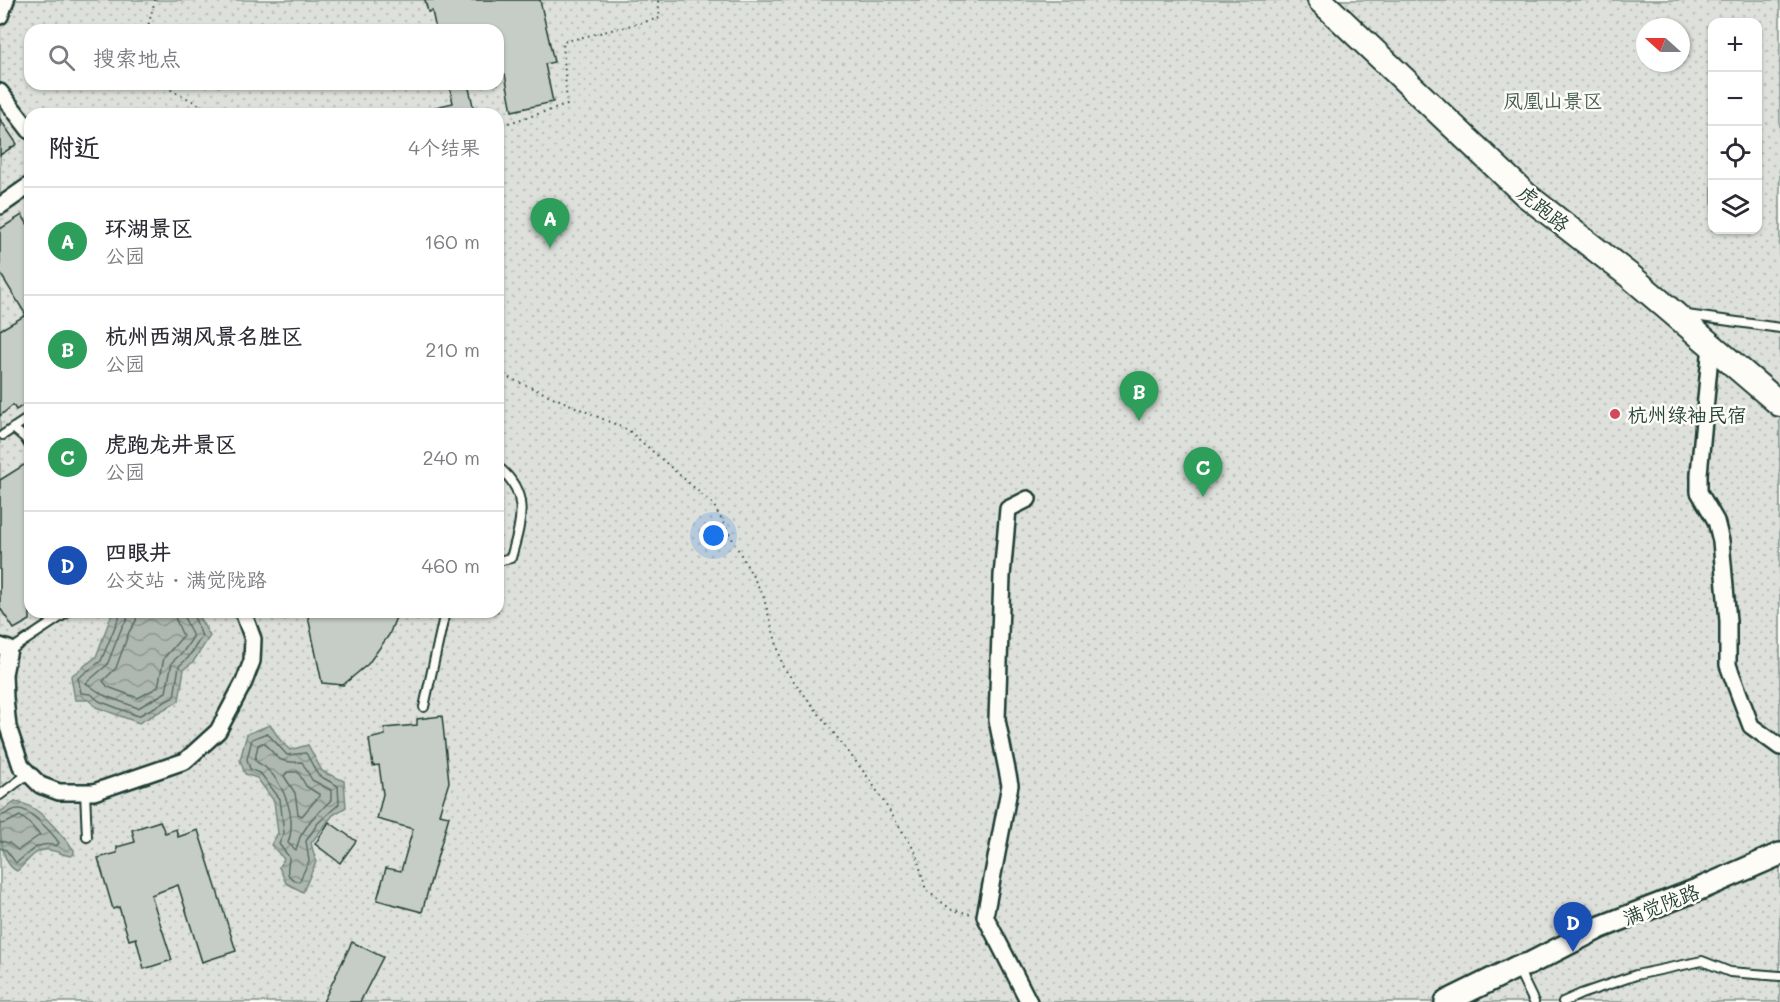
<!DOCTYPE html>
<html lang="zh">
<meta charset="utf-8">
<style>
:root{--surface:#fff;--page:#f2f2f3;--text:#2b2b33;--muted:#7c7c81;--line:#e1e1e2;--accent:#b45309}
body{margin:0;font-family:Mali,"LXGW WenKai TC",sans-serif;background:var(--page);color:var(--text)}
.controls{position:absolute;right:18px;top:18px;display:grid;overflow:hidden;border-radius:12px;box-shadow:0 2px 4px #0004}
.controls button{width:54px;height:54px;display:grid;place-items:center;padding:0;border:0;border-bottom:2px solid var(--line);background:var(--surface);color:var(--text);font:30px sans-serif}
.compass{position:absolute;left:1636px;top:18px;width:54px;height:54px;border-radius:50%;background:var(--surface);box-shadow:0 2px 4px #0004;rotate:291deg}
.you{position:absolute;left:714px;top:536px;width:21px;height:21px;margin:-15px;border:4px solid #fff;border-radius:50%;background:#1a73e8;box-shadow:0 0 0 9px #1a73e833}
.badge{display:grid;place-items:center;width:39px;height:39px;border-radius:50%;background:var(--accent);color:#fff;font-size:20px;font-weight:700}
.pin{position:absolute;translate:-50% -50px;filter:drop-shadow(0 2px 3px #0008)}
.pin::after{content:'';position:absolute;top:32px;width:21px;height:18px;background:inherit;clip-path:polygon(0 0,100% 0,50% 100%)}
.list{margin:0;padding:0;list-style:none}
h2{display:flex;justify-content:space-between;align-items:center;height:78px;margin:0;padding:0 24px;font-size:26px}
h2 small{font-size:20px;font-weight:400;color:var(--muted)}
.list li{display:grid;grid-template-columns:39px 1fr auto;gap:18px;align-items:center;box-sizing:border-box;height:108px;padding:0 24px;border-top:2px solid var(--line)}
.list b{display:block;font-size:22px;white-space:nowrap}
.list p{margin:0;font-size:20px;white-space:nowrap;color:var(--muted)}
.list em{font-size:20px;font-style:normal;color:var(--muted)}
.icon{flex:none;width:33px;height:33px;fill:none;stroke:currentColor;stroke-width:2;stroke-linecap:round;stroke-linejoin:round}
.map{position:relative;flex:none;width:1780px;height:1002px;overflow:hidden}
.search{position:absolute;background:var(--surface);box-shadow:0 2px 4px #0004;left:24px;top:24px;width:480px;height:66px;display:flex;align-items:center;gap:15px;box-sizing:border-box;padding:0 21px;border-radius:18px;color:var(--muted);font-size:22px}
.panel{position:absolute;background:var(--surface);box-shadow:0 2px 4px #0004;left:24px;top:108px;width:480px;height:510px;border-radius:18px}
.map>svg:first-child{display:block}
.park{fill:url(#park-dots);stroke:#7e8e88;stroke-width:1.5;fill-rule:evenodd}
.water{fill:url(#water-waves);stroke:#75877f;stroke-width:1.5}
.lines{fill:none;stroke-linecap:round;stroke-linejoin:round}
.shore{stroke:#586e66;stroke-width:1.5}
.building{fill:#c6cdc7;stroke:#1f3d34;stroke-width:1.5}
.service-casing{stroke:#1f3d34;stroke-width:12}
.minor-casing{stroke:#1f3d34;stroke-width:20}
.secondary-casing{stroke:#1f3d34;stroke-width:26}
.primary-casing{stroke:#1f3d34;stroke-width:28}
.path{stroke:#1f3d34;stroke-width:2;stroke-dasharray:1.5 4.5;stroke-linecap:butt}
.service{stroke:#fdfcf7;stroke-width:8}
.minor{stroke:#fdfcf7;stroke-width:15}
.secondary{stroke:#fdfcf7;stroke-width:21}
.primary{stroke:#fdfcf7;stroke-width:24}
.poi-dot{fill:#d1495b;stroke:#fdfcf7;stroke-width:2}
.labels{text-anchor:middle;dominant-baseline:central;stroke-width:5;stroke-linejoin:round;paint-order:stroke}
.park-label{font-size:20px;fill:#455e55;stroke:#fdfcf7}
.street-label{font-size:20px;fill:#1f3d34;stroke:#fdfcf7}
.poi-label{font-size:20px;fill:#1f3d34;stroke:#fdfcf7;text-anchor:start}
</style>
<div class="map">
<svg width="1780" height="1002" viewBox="0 0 1780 1002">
<defs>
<pattern id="park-dots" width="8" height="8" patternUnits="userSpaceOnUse" patternTransform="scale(1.5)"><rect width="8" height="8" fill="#dde0db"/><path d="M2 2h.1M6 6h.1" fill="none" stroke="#bdc1bd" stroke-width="1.8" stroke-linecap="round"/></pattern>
<pattern id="water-waves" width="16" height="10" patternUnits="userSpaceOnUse" patternTransform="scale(1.5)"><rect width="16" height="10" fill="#aeb8b1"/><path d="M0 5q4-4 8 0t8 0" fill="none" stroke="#8d9791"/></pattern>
</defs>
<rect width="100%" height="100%" fill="#fdfcf7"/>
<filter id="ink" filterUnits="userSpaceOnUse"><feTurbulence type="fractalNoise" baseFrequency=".0167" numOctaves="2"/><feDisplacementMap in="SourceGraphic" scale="12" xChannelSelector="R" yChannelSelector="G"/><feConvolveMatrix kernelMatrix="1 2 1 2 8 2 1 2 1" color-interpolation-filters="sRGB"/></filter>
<g filter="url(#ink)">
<path class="park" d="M 0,0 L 1780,0 L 1780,1002 L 0,1002 ZM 1712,22 L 1758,22 L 1758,230 L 1712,230 ZM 1645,27 L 1681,27 L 1681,63 L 1645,63 ZM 30,30 L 498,30 L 498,84 L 30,84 ZM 30,114 L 498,114 L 498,612 L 30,612 Z"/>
<path class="water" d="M 121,612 L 196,612 L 210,636 L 193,662 L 184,669 L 179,701 L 139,723 L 96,707 L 89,700 L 75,700 L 71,676 L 96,657 L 111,616 Z
M 270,725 L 281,741 L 290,750 L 308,745 L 322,771 L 344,781 L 346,807 L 333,815 L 311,843 L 316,862 L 303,892 L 286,883 L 279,867 L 284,859 L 271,845 L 278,833 L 274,801 L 257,778 L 245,774 L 240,760 L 247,734 Z
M 15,802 C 40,804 59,833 74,850 L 74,854 L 71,856 C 63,855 55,850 48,850 C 35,848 26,864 17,871 C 0,863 0,830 0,812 Z"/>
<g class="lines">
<path class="shore" d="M 121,612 L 101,661 L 78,678 L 81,693 L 91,694 L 99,701 L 138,716 L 174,697 L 179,666 L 188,658 L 202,636 L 192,612
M 128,612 L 127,620 L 122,627 L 107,665 L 86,683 L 103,695 L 138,708 L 166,692 L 172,662 L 183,652 L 193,637 L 185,619 L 184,612
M 137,612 L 136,621 L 129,632 L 116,668 L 103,681 L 108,687 L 138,698 L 158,687 L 164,658 L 183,636 L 176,620 L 175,612
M 267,733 L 287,755 L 306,753 L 318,775 L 338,786 L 339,804 L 318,823 L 306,841 L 309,861 L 299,882 C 282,876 289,869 289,857 L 279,844 L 284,833 L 280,799 L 261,774 L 250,769 L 247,759 L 252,739 Z
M 262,743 L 265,743 C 278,761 282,763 302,762 L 312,780 L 331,790 L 331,800 L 311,820 L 300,837 L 296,850 L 288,843 C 297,819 285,785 266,768 C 262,764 258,764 255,760 L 258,745 Z
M 287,772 L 298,772 L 306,786 L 320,795 L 302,816 L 298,814 L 295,793 L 284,776 Z
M 0,816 C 7,815 11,809 18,809 C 28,807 54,835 59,843 L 56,846 C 37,840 30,853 16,863 L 6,850 L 0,848
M 0,824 L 6,823 L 20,816 L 28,822 L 40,835 L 18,850 L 9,843 L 0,841"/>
</g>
<path class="building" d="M 425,0 L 540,0 L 554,62 L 545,64 L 553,102 L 512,111 L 505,74 L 498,75 L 498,30 L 436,30 L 432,11 L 428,12 Z
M 449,84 L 468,84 L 475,114 L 428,114 L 427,109 L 453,103 Z
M 0,119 L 17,144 L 0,155 Z
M 22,215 L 30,228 L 30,401 L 16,410 L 13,405 L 0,416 L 0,330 L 26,315 L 0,273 L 0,229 Z
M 27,463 L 30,471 L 30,620 L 14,629 L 0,608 L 0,480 Z
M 307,612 L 398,612 L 389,635 L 368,664 L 343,685 L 322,683 Z
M 442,716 L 449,782 L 439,814 L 449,816 L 422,912 L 377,900 L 386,868 L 401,871 L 413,829 L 377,819 L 383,794 L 379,765 L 373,766 L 369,739 L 385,735 L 384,728 L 417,725 L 417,719 Z
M 160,821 L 165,833 L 176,829 L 178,837 L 198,830 L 236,951 L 202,962 L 178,885 L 151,895 L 172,960 L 144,969 L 136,938 L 129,940 L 119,907 L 113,909 L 98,858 L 117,853 L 117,847 L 135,842 L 132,830 Z
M 329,822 L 356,841 L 340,863 L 315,844 Z
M 352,942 L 383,957 L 360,1002 L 323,1002 Z"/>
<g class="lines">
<g class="service-casing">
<path id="service" d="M 1687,315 L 1780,328
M 13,428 L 25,438 L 30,446
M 3,435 L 30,417
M 498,467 C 531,493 521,522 511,558 L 498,561
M 9,649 L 15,647 L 68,612
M 424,707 L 445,612
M 85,792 L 87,837
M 0,795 L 28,774
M 1518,969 L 1534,1002
M 1563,1002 L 1581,994 L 1636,975 L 1702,961 L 1730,972 L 1780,976"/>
</g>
<g class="minor-casing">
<path id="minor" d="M 0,16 L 6,0
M 0,92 L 30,131
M 0,206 L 30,185
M 1711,345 L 1699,474 L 1699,492 L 1716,521 L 1721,541 L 1728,621 L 1728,665 L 1751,726 L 1780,747
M 1028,499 L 1008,509 L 1002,576 L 997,720 L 1010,785 L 985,916 L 1029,1002
M 0,646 L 9,649 L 4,674 L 5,698 L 8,727 L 21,766 L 40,785 L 59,792 L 94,792 L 185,761 L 218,731 L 244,682 L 252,661 L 253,639 L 243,612"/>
</g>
<g class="secondary-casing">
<path id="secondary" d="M 1446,1002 L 1517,967 L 1529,964 L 1601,927 L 1702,888 L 1780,854"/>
</g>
<g class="primary-casing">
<path id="primary" d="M 1320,0 L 1526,195 L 1630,276 L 1780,404"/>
</g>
<path class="path" d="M 147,30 L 155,0
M 160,84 L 217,114
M 498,166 L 502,125 L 567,105 L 563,42 L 660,18 L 658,0
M 498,362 L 507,377
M 498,373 L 628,430 L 713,504 L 763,595 L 783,667 L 870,780 L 916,853 L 926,890 L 952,910 L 972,914"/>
<use href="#service" class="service"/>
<use href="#minor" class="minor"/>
<use href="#secondary" class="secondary"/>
<use href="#primary" class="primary"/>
</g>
</g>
<circle class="poi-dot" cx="1615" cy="414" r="6"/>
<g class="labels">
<g class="park-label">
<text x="1553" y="100">凤凰山景区</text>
</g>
<g class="street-label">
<text transform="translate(1544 208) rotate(39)">虎跑路</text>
<text transform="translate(1661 904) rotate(-21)">满觉陇路</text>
</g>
<g class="poi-label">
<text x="1627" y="414">杭州绿袖民宿</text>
</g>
</g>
</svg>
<div class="controls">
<button>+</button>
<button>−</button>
<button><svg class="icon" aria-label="locate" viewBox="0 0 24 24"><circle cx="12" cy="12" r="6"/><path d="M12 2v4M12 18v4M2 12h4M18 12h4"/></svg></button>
<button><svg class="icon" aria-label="layers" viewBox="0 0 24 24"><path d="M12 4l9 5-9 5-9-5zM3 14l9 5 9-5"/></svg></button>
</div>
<svg class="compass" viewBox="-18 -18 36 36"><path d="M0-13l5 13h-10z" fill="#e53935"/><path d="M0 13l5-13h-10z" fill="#7c7c81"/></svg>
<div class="you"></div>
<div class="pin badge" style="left:550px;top:248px;background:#2e9e5b">A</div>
<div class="pin badge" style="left:1139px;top:421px;background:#2e9e5b">B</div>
<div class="pin badge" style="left:1203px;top:497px;background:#2e9e5b">C</div>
<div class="pin badge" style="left:1573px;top:952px;background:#1a4fb4">D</div>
<div class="search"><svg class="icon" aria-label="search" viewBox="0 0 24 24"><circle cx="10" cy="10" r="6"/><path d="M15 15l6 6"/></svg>搜索地点</div>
<section class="panel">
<h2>附近<small>4个结果</small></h2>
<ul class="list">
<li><span class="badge" style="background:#2e9e5b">A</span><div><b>环湖景区</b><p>公园</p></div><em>160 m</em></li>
<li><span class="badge" style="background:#2e9e5b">B</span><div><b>杭州西湖风景名胜区</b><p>公园</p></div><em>210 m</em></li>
<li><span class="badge" style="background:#2e9e5b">C</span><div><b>虎跑龙井景区</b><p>公园</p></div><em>240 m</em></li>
<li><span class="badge" style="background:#1a4fb4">D</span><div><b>四眼井</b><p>公交站 · 满觉陇路</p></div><em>460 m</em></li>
</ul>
</section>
</div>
